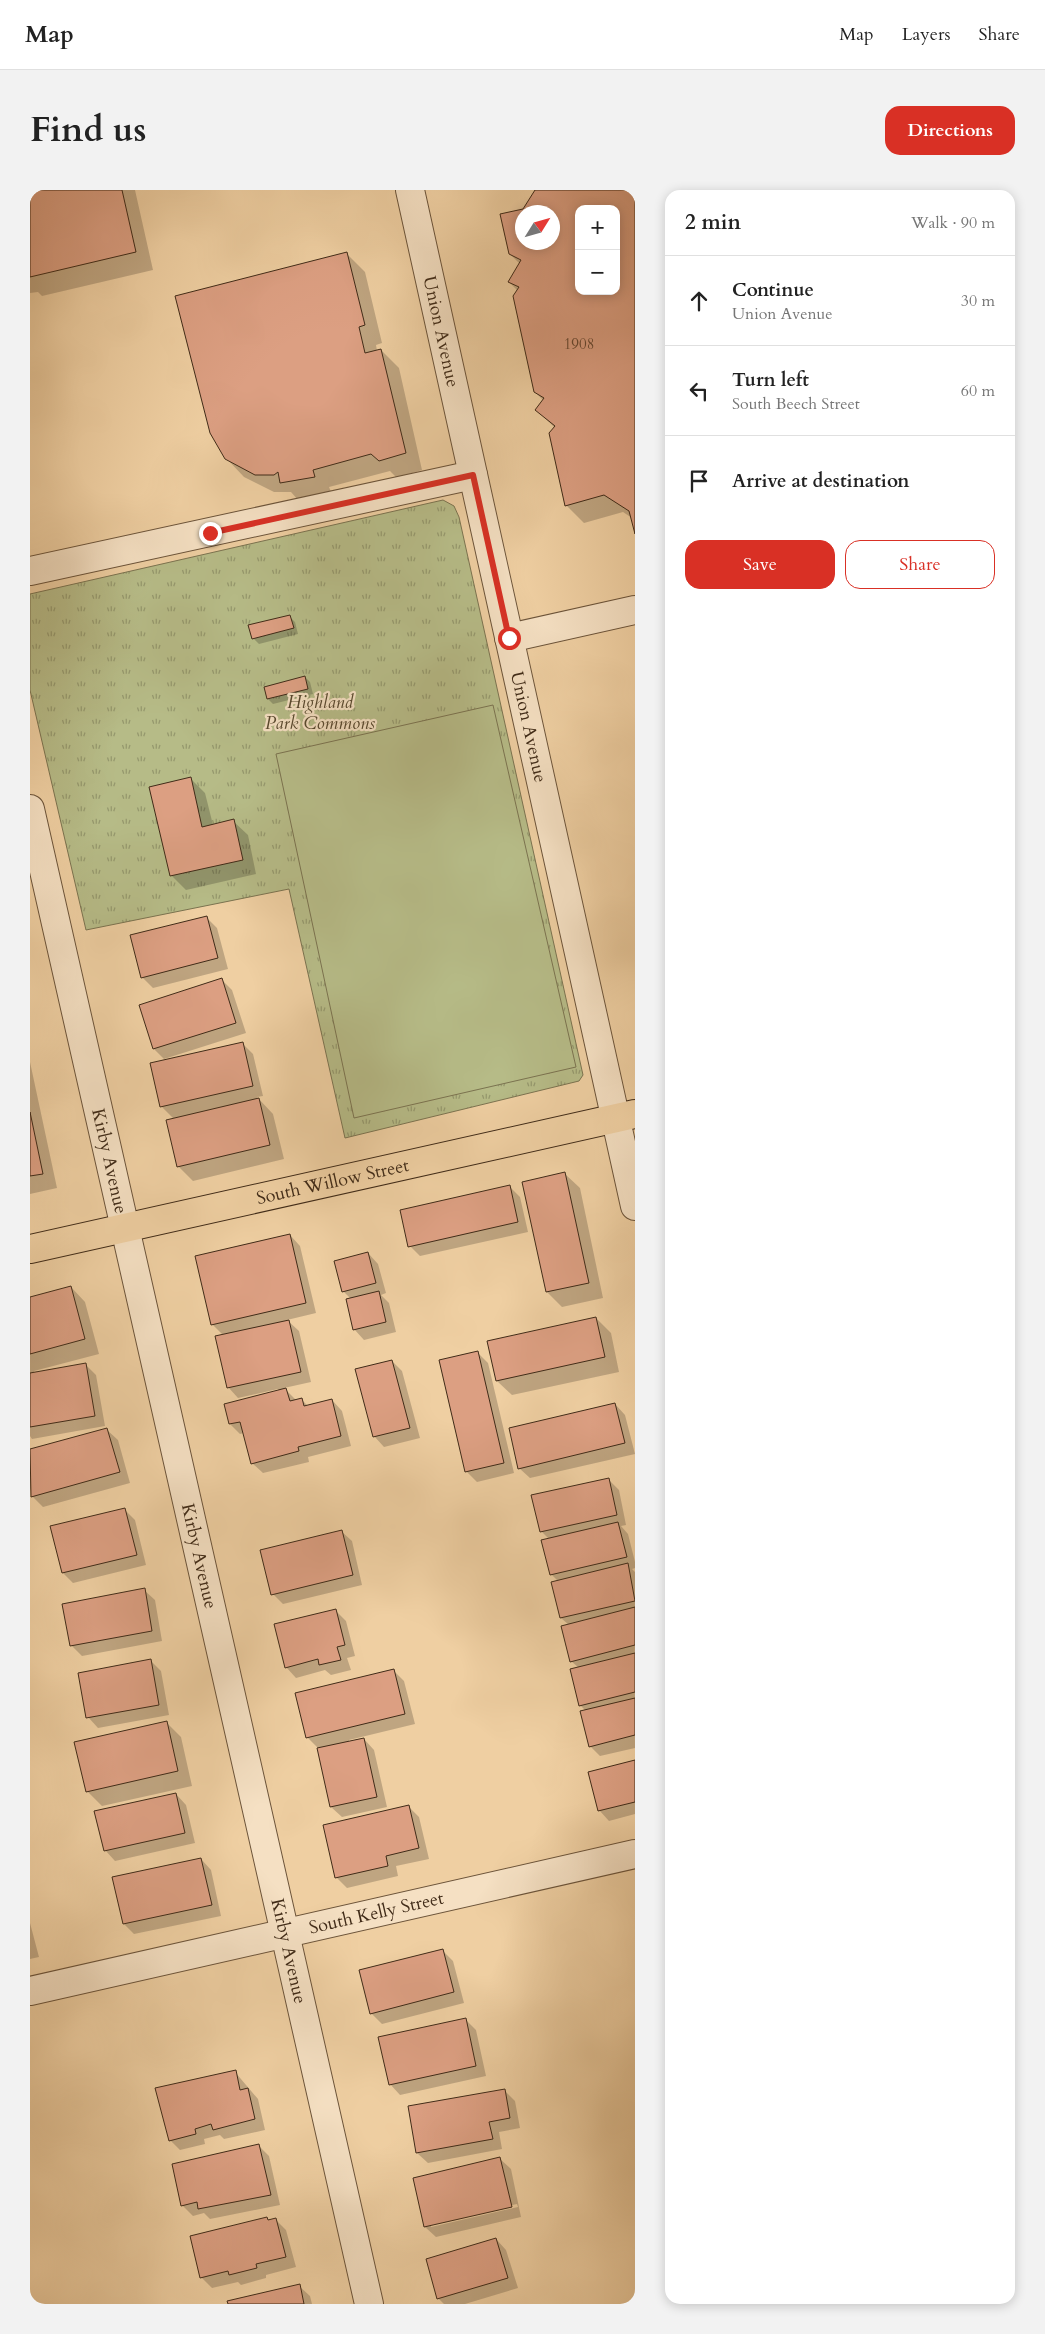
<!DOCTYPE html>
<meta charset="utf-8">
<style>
:root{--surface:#fff;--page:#f2f2f2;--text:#222;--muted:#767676;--line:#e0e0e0;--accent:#d93025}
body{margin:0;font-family:Cardo,serif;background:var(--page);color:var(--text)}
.controls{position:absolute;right:15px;top:15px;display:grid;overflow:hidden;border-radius:10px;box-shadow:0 2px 12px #0003}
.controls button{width:45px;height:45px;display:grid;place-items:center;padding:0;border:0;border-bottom:1px solid var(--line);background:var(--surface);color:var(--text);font:25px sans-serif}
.compass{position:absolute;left:485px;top:15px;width:45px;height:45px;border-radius:50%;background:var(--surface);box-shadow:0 2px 12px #0003;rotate:53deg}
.stop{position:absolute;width:15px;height:15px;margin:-11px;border:4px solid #d93025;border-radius:50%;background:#fff}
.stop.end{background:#d93025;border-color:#fff;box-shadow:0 1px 5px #0008}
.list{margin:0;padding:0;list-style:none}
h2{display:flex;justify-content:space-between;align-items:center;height:65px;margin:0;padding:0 20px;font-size:21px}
h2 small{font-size:16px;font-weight:400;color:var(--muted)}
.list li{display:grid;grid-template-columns:32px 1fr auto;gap:15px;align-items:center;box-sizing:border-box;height:90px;padding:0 20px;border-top:1px solid var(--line)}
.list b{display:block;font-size:19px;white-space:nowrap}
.list p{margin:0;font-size:16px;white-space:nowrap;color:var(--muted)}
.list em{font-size:16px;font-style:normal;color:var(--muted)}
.actions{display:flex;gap:10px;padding:15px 20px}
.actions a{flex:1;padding:11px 0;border:1px solid var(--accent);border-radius:15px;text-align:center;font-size:18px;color:var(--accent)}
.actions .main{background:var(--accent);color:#fff}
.icon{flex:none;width:28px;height:28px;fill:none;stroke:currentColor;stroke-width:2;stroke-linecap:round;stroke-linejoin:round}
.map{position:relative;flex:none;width:605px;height:2114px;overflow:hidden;border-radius:15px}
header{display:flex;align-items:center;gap:30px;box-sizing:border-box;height:70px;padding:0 25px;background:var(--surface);border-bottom:1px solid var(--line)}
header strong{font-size:24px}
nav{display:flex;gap:28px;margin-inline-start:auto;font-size:18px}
.intro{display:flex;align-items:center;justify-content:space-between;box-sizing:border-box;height:120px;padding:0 30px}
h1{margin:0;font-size:35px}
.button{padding:12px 22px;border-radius:15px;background:var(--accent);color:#fff;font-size:18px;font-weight:700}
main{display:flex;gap:30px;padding:0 30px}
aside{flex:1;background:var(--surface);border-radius:15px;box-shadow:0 2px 12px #0003}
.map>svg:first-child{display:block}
.grass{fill:url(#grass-tufts);stroke:#7b7350}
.pitch{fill:#b6bb87;stroke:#7b7350}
.shadow{fill:#0003;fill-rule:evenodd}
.building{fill:#dc9f82;stroke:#402b18;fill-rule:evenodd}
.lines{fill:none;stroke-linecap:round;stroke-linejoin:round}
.minor-casing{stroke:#6c543a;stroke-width:30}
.major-casing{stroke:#402b18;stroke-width:30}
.minor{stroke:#f5e0c3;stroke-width:28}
.major{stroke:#efcfa2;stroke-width:28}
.route{stroke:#d93025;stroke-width:6}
.labels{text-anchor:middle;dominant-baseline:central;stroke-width:4.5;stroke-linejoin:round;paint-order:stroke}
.number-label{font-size:15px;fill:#674832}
.street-label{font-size:18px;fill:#402b18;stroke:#f5e0c3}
.park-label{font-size:18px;font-style:italic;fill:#58482e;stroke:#f5e0c3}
</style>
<header>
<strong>Map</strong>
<nav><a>Map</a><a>Layers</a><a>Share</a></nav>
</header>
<div class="intro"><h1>Find us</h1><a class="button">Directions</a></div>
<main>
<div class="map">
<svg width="605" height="2114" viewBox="0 0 605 2114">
<defs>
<pattern id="grass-tufts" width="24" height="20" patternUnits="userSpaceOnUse" patternTransform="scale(1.25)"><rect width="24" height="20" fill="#b6bb87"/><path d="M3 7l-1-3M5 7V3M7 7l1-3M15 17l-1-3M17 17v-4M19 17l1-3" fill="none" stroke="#95986d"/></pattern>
</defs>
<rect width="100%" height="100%" fill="#efcfa2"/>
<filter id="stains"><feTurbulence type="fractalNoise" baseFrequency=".004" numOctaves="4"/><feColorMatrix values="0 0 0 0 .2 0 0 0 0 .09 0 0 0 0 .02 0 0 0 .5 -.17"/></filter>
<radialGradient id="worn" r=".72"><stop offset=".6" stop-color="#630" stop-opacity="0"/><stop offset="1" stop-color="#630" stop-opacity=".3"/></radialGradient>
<path class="grass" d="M 413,310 L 424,316 L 429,327 L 553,885 L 549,891 L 315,948 L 259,699 L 56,740 L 0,500 L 0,404 Z"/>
<path class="pitch" d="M 463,515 L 546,877 L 324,928 L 246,564 Z"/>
<path class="shadow" d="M 0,0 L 105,0 L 123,80 L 12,106 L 8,102 L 0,103 Z
M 506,0 L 605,0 L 605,339 L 602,328 L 593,322 L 554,333 L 537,316 L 520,243 L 525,238 L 507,220 L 514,211 L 505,202 L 488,101 L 479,92 L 490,74 L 480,64 L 471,25 L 494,20 ZM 549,19 L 586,19 L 586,101 L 549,101 ZM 492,22 L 522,22 L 522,52 L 492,52 Z
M 317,64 L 335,82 L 352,153 L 346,155 L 347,161 L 351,160 L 369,178 L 392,280 L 367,288 L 360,281 L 299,297 L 302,304 L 268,310 L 261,302 L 244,302 L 214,287 L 196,268 Z
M 259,426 L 265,432 L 268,444 L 229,454 L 224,449 Z
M 275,487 L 280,492 L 283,504 L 243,514 L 238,509 Z
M 161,589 L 175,603 L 183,635 L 203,631 L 218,645 L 226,684 L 156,700 L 141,685 Z
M 176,727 L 187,738 L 198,779 L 123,798 L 112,787 Z
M 192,790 L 202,800 L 216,843 L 134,869 L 124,859 Z
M 212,853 L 223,864 L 233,906 L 227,907 L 243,924 L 254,969 L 163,991 L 148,976 L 144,929 L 132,917 L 122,874 Z
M 0,872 L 27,998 L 0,1004 Z
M 535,984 L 550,998 L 573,1108 L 532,1117 L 517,1102 L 494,993 Z
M 479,996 L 490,1007 L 498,1042 L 390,1066 L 380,1056 Z
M 260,1045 L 270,1056 L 286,1123 L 257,1130 L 269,1141 L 281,1192 L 254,1198 L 266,1210 L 272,1210 L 278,1216 L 302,1210 L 312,1221 L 321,1256 L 278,1267 L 279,1272 L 233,1283 L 222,1273 L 214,1243 L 210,1244 L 200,1234 L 249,1201 L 248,1199 L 208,1208 L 198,1197 L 193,1145 L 182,1134 Z
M 338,1063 L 348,1074 L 356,1103 L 351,1105 L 359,1113 L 366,1142 L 334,1150 L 324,1139 L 321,1109 L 313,1101 Z
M 41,1097 L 55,1112 L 69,1164 L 4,1181 L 5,1183 L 55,1174 L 66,1185 L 75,1236 L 2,1249 L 0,1246 L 0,1108 Z
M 566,1128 L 581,1143 L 589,1182 L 482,1205 L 467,1191 Z
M 448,1163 L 458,1173 L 484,1283 L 447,1292 L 436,1281 Z
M 362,1171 L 372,1181 L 390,1248 L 354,1257 L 344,1246 Z
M 585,1214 L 595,1225 L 605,1264 L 500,1288 L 489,1278 Z
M 77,1240 L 88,1250 L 100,1293 L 13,1317 L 2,1306 L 0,1297 L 0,1261 Z
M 578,1289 L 589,1300 L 596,1335 L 591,1336 L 598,1344 L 605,1372 L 605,1378 L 602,1379 L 605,1382 L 605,1558 L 570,1566 L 560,1556 L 556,1521 L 550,1515 L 549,1478 L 541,1471 L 539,1435 L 531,1428 L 523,1393 L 528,1391 L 521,1384 L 519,1349 L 511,1341 Z
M 94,1319 L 105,1330 L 116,1375 L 43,1393 L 33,1383 Z
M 311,1341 L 322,1351 L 332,1395 L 253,1414 L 243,1404 Z
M 114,1400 L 125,1410 L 132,1451 L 52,1466 L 41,1455 Z
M 305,1420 L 316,1431 L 325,1466 L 317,1468 L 321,1480 L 301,1485 L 295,1480 L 266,1488 L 256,1477 Z
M 121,1471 L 131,1481 L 139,1525 L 68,1538 L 58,1527 Z
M 363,1480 L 374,1491 L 385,1534 L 319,1550 L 319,1553 L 334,1549 L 344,1560 L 357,1617 L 312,1627 L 301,1617 L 288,1558 L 277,1547 Z
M 137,1533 L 151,1547 L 162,1596 L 72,1616 L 57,1601 Z
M 605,1572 L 605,1624 L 579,1631 L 569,1620 Z
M 146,1604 L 156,1615 L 165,1653 L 85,1671 L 75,1660 Z
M 379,1617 L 389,1627 L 399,1669 L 366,1676 L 368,1686 L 317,1698 L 306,1687 Z
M 171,1669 L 181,1680 L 191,1726 L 104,1744 L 94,1734 Z
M 0,1733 L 9,1767 L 0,1769 Z
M 412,1760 L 423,1771 L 434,1813 L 352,1834 L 341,1823 Z
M 435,1829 L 446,1840 L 456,1886 L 370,1905 L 360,1894 Z
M 205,1882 L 228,1909 L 235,1940 L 194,1949 L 190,1945 L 174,1949 L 175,1954 L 150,1960 L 140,1950 Z
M 474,1900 L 485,1911 L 490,1938 L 469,1942 L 472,1959 L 398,1973 L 387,1963 Z
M 228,1955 L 239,1966 L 250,2015 L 180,2029 L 174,2023 L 163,2026 L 152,2015 Z
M 470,1969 L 481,1979 L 491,2027 L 406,2047 L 395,2037 ZM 487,2014 L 488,2017 L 401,2037 L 401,2034 Z
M 237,2028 L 239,2031 L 246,2030 L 256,2040 L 266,2077 L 236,2085 L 236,2088 L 211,2095 L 208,2092 L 182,2098 L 172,2088 L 162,2047 Z
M 466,2049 L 476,2060 L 488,2098 L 435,2114 L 414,2114 L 408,2108 Z
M 269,2096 L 280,2106 L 282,2114 L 199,2114 Z"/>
<path class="building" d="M 0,0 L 92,0 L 106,62 L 0,87 Z
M 505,0 L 605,0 L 605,344 L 599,321 L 574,305 L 535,316 L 519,243 L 525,236 L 505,220 L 514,208 L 504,202 L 483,106 L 489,97 L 478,92 L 491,70 L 479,64 L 470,24 L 493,19 ZM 549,19 L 586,19 L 586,101 L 549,101 ZM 492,22 L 522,22 L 522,52 L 492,52 Z
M 317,62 L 335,135 L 329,137 L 335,163 L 351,159 L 376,263 L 349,271 L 341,264 L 283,280 L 285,287 L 250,293 L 248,282 L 244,285 L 225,285 L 195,269 L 180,243 L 145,106 Z
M 260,425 L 264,438 L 222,449 L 218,435 Z
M 275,486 L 278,499 L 237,509 L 234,497 Z
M 161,587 L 172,637 L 204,629 L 213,670 L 140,686 L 119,597 Z
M 177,726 L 188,768 L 111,788 L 100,745 Z
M 192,788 L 206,833 L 123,859 L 109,815 Z
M 213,852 L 223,896 L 130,917 L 120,873 Z
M 229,908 L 240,955 L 147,977 L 136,930 Z
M 0,922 L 13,984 L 0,986 Z
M 535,982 L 559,1093 L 516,1102 L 492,992 Z
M 480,995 L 488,1032 L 378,1057 L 370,1020 Z
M 260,1044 L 276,1113 L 181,1135 L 165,1066 Z
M 338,1062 L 346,1093 L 312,1102 L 304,1071 Z
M 41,1096 L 55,1149 L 0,1164 L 0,1107 Z
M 349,1101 L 356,1132 L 323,1140 L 316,1109 Z
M 566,1127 L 575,1167 L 466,1191 L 457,1151 Z
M 259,1130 L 271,1182 L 197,1198 L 185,1146 Z
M 448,1161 L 474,1273 L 435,1282 L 409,1170 Z
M 362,1170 L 380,1238 L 343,1247 L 325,1179 Z
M 56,1173 L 65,1226 L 0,1237 L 0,1183 Z
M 256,1198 L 260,1211 L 272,1208 L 274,1216 L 302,1209 L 311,1246 L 268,1257 L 269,1261 L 221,1274 L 210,1232 L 199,1234 L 194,1214 Z
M 585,1213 L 595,1253 L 488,1279 L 479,1238 Z
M 77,1238 L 90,1282 L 1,1307 L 0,1259 Z
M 579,1288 L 587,1325 L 510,1342 L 501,1305 Z
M 95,1318 L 107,1365 L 32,1383 L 20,1336 Z
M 588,1332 L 597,1367 L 520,1385 L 511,1350 Z
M 312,1340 L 323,1385 L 241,1405 L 230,1360 Z
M 598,1373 L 605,1411 L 530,1428 L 521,1392 Z
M 115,1398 L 122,1441 L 40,1456 L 32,1414 Z
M 605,1417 L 605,1455 L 540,1472 L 531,1436 Z
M 306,1419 L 315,1455 L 307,1457 L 311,1470 L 289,1475 L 288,1469 L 255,1478 L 244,1434 Z
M 605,1463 L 605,1502 L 549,1516 L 540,1479 Z
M 121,1469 L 129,1515 L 56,1528 L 48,1483 Z
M 364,1479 L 375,1524 L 276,1548 L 265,1503 Z
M 605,1508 L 605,1545 L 559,1557 L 550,1521 Z
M 137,1531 L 148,1581 L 56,1602 L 44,1552 Z
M 334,1548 L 347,1607 L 300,1617 L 287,1558 Z
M 605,1570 L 605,1612 L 568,1621 L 558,1582 Z
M 146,1603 L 155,1643 L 74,1661 L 64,1621 Z
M 379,1615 L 389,1658 L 356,1666 L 358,1676 L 305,1688 L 293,1635 Z
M 171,1668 L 182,1715 L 93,1734 L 82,1687 Z
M 413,1759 L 424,1802 L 340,1824 L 329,1780 Z
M 436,1828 L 446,1876 L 359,1895 L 348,1847 Z
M 206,1880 L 210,1900 L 218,1898 L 225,1929 L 183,1940 L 181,1934 L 165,1939 L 166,1944 L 139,1951 L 125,1898 Z
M 475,1899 L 480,1928 L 459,1932 L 463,1949 L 386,1963 L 378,1916 Z
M 229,1954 L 241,2005 L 168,2019 L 167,2012 L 151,2016 L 142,1974 Z
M 470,1967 L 482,2017 L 394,2037 L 383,1988 Z
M 237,2027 L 238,2030 L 246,2028 L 256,2067 L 226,2074 L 227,2078 L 199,2085 L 198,2081 L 170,2088 L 160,2046 Z
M 466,2048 L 478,2088 L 407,2109 L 396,2069 Z
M 270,2094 L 274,2114 L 198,2114 L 197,2111 Z"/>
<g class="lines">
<g class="minor-casing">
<g id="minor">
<path id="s1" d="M 380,0 L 605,1016"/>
<path d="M 0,381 L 443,285"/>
<path d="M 479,448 L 605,420"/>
<path id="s2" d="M 0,619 L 339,2114"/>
<path id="s3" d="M 0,1801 L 605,1664"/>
</g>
</g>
<g class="major-casing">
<g id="major">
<path id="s4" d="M 0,1059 L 605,924"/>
</g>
</g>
<use href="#minor" class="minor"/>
<use href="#major" class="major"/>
</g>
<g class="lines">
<path class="route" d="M 180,343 L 443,285 L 479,448"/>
</g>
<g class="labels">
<g class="number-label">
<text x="549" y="154">1908</text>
</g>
<g class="street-label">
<text stroke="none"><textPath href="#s1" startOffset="145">Union Avenue</textPath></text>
<text stroke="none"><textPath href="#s1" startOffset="550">Union Avenue</textPath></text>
<text stroke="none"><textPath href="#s2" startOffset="361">Kirby Avenue</textPath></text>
<text stroke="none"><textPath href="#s4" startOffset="310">South Willow Street</textPath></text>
<text stroke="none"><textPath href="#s2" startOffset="766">Kirby Avenue</textPath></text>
<text stroke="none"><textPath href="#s3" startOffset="355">South Kelly Street</textPath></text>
<text stroke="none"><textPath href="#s2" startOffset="1171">Kirby Avenue</textPath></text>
</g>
<g class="park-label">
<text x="290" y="512">Highland<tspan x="290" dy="21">Park Commons</tspan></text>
</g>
</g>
<rect width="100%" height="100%" filter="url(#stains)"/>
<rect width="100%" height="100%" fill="url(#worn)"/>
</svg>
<div class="controls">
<button>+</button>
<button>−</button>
</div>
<svg class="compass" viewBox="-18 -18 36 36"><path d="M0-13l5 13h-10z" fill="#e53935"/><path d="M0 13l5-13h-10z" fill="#767676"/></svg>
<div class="stop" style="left:479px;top:448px"></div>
<div class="stop end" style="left:180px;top:343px"></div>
</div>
<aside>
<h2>2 min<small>Walk · 90 m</small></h2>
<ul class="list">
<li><svg class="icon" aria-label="ahead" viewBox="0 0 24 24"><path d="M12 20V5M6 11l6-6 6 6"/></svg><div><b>Continue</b><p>Union Avenue</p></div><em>30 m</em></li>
<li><svg class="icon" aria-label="left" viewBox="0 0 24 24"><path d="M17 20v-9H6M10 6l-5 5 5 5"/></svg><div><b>Turn left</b><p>South Beech Street</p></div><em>60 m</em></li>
<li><svg class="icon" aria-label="arrive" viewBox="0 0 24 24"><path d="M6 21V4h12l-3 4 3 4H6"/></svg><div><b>Arrive at destination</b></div></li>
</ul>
<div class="actions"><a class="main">Save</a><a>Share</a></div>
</aside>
</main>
